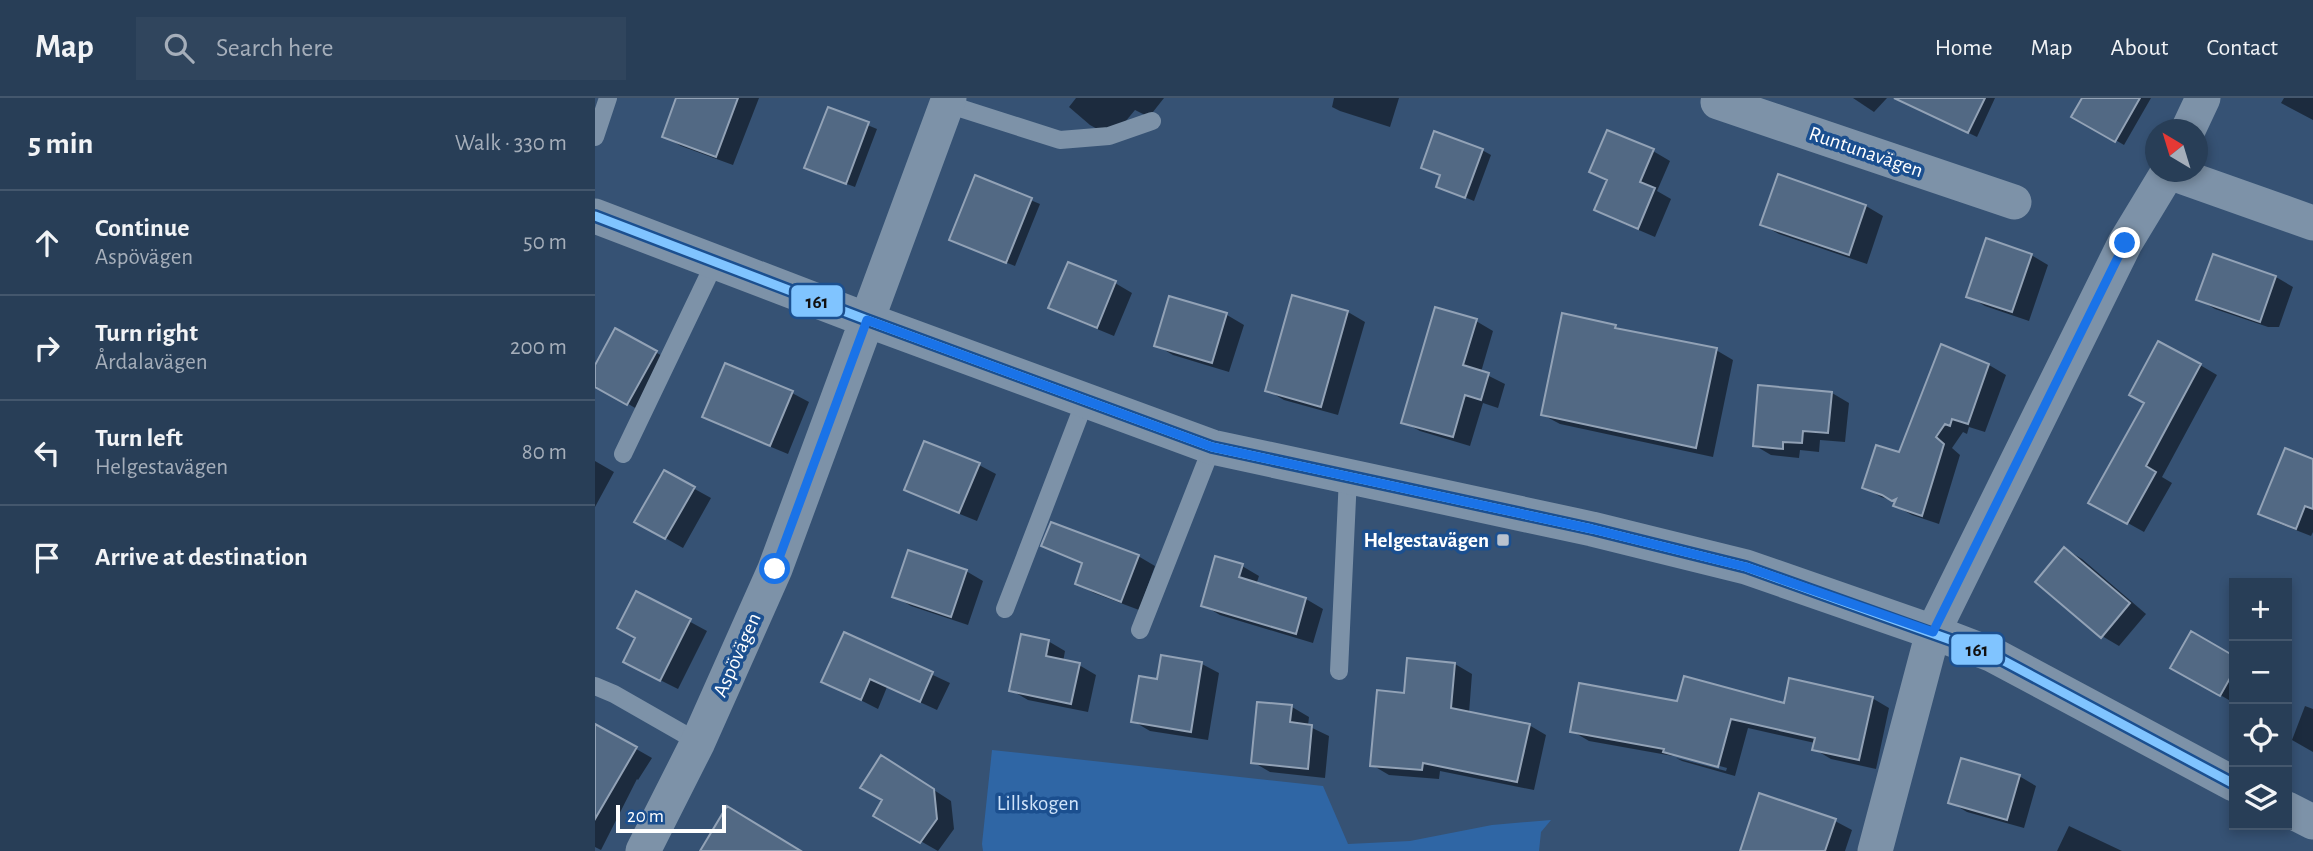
<!DOCTYPE html>
<meta charset="utf-8">
<style>
:root{--surface:#283e57;--page:#30455d;--text:#f1f3f6;--muted:#a5aeba;--line:#44576d}
body{margin:0;font-family:"Alegreya Sans",sans-serif;background:var(--page);color:var(--text)}
.controls{position:absolute;right:21px;bottom:21px;display:grid;overflow:hidden;border-radius:0px;box-shadow:0 4px 10px #0003}
.controls button{width:63px;height:63px;display:grid;place-items:center;padding:0;border:0;border-bottom:2px solid var(--line);background:var(--surface);color:var(--text);font:35px sans-serif}
.compass{position:absolute;left:1550px;top:21px;width:63px;height:63px;border-radius:50%;background:var(--surface);box-shadow:0 4px 10px #0003;rotate:322deg}
.scale{position:absolute;left:21px;bottom:18px;width:110px;box-sizing:border-box;padding-left:7px;border:4px solid #fff;border-top:0;font-size:19px;line-height:24px;white-space:nowrap;color:#fff;-webkit-text-stroke:5px #1b4f8f;paint-order:stroke}
.stop{position:absolute;width:21px;height:21px;margin:-16px;border:5px solid #1a73e8;border-radius:50%;background:#fff}
.stop.end{background:#1a73e8;border-color:#fff;box-shadow:0 2px 7px #0008}
.list{margin:0;padding:0;list-style:none}
h2{display:flex;justify-content:space-between;align-items:center;height:91px;margin:0;padding:0 28px;font-size:30px}
h2 small{font-size:23px;font-weight:400;color:var(--muted)}
.list li{display:grid;grid-template-columns:46px 1fr auto;gap:21px;align-items:center;box-sizing:border-box;height:105px;padding:0 28px;border-top:2px solid var(--line)}
.list b{display:block;font-size:26px;white-space:nowrap}
.list p{margin:0;font-size:23px;white-space:nowrap;color:var(--muted)}
.list em{font-size:23px;font-style:normal;color:var(--muted)}
.icon{flex:none;width:38px;height:38px;fill:none;stroke:currentColor;stroke-width:2;stroke-linecap:round;stroke-linejoin:round}
.map{position:relative;flex:none;width:1718px;height:753px;overflow:hidden}
header{display:flex;align-items:center;gap:42px;box-sizing:border-box;height:98px;padding:0 35px;background:var(--surface);border-bottom:2px solid var(--line)}
header strong{font-size:33px}
nav{display:flex;gap:38px;margin-inline-start:auto;font-size:24px}
.search{width:490px;height:63px;background:var(--page);display:flex;align-items:center;gap:18px;box-sizing:border-box;padding:0 24px;border-radius:0px;color:var(--muted);font-size:26px}
main{display:flex}
aside{flex:1;background:var(--surface)}
.map>svg:first-child{display:block}
.green{fill:#2f66a5}
.shadow{fill:#0007}
.building{fill:#526984;stroke:#92a2b6;stroke-width:2}
.lines{fill:none;stroke-linecap:round;stroke-linejoin:round}
.service{stroke:#7d92a8;stroke-width:18}
.minor{stroke:#7d92a8;stroke-width:35}
.bus-1-casing{stroke:#1b4f8f;stroke-width:14}
.bus-1{stroke:#80c4ff;stroke-width:9}
.route{stroke:#1a73e8;stroke-width:9}
.poi-dot{fill:#b9c2ce;stroke:#1b4f8f;stroke-width:2.5}
.labels{text-anchor:middle;dominant-baseline:central;stroke-width:7;stroke-linejoin:round;paint-order:stroke}
.street-label{font-size:21px;fill:#fff;stroke:#1b4f8f}
.poi-label{font-size:21px;font-weight:bold;fill:#fff;stroke:#1b4f8f;text-anchor:end}
.park-label{font-size:21px;fill:#cfe3fa;stroke:#1b4f8f}
.line-badge{stroke:#1b4f8f;stroke-width:2.5}
.pale-badge-label{font-size:19px;text-anchor:middle;font-weight:bold;fill:#111}
</style>
<header>
<strong>Map</strong>
<div class="search"><svg class="icon" aria-label="search" viewBox="0 0 24 24"><circle cx="10" cy="10" r="6"/><path d="M15 15l6 6"/></svg>Search here</div>
<nav><a>Home</a><a>Map</a><a>About</a><a>Contact</a></nav>
</header>
<main>
<aside>
<h2>5 min<small>Walk · 330 m</small></h2>
<ul class="list">
<li><svg class="icon" aria-label="ahead" viewBox="0 0 24 24"><path d="M12 20V5M6 11l6-6 6 6"/></svg><div><b>Continue</b><p>Aspövägen</p></div><em>50 m</em></li>
<li><svg class="icon" aria-label="right" viewBox="0 0 24 24"><path d="M7 20v-9h11M14 6l5 5-5 5"/></svg><div><b>Turn right</b><p>Årdalavägen</p></div><em>200 m</em></li>
<li><svg class="icon" aria-label="left" viewBox="0 0 24 24"><path d="M17 20v-9H6M10 6l-5 5 5 5"/></svg><div><b>Turn left</b><p>Helgestavägen</p></div><em>80 m</em></li>
<li><svg class="icon" aria-label="arrive" viewBox="0 0 24 24"><path d="M6 21V4h12l-3 4 3 4H6"/></svg><div><b>Arrive at destination</b></div></li>
</ul>
</aside>
<div class="map">
<svg width="1718" height="753" viewBox="0 0 1718 753">
<rect width="100%" height="100%" fill="#365274"/>
<path class="green" d="M 397,652 L 728,688 L 753,746 L 815,743 L 897,727 L 956,722 L 946,734 L 944,753 L 388,753 L 387,746 Z"/>
<path class="shadow" d="M 83,0 L 164,0 L 138,67 L 86,48 L 69,38 Z
M 481,0 L 569,0 L 554,19 L 540,12 L 520,36 L 513,37 L 495,27 L 474,9 Z
M 739,0 L 804,0 L 795,29 L 745,13 L 737,9 Z
M 1258,0 L 1292,0 L 1279,14 Z
M 1340,0 L 1400,0 L 1382,39 L 1341,19 Z
M 1489,0 L 1556,0 L 1529,47 L 1479,18 Z
M 1689,0 L 1718,0 L 1718,22 L 1686,5 Z
M 234,11 L 282,31 L 260,89 L 220,74 Z
M 887,52 L 896,57 L 879,103 L 843,88 L 846,78 L 828,69 Z
M 1058,53 L 1075,63 L 1062,93 L 1076,101 L 1060,139 L 1018,121 L 1002,112 L 1013,84 L 996,74 Z
M 381,79 L 445,106 L 420,168 L 365,146 Z
M 1184,79 L 1271,108 L 1288,118 L 1272,166 L 1184,136 L 1167,127 Z
M 1436,157 L 1453,167 L 1434,223 L 1390,208 L 1373,198 Z
M 1619,158 L 1681,179 L 1698,189 L 1684,229 L 1673,229 L 1620,211 L 1603,201 Z
M 520,185 L 537,195 L 519,238 L 473,219 L 456,209 Z
M 698,199 L 753,214 L 770,224 L 743,317 L 689,302 L 672,292 Z
M 575,200 L 632,217 L 649,227 L 634,274 L 578,257 L 561,247 Z
M 881,223 L 898,233 L 886,274 L 910,286 L 903,310 L 888,305 L 875,348 L 825,333 L 808,324 Z
M 1020,228 L 1028,233 L 1121,252 L 1138,262 L 1118,359 L 965,326 L 948,317 Z
M 21,232 L 78,264 L 49,315 L 0,287 L 0,271 Z
M 1347,248 L 1394,267 L 1411,277 L 1390,334 L 1374,329 L 1372,336 L 1368,334 L 1357,350 L 1365,357 L 1344,426 L 1317,417 L 1300,408 L 1302,404 L 1286,399 L 1269,389 L 1305,357 Z
M 1605,267 L 1622,277 L 1567,379 L 1577,385 L 1549,434 L 1495,404 Z
M 197,295 L 214,304 L 193,356 L 126,328 L 109,319 Z
M 1237,295 L 1254,305 L 1250,344 L 1225,342 L 1224,354 L 1205,352 L 1204,360 L 1176,357 L 1159,347 Z
M 1691,353 L 1718,363 L 1718,434 L 1716,438 L 1680,424 L 1665,415 Z
M 0,363 L 19,374 L 0,409 Z
M 384,367 L 401,376 L 382,423 L 328,401 L 311,391 Z
M 69,374 L 116,400 L 88,450 L 42,424 Z
M 449,447 L 543,458 L 560,468 L 544,512 L 499,495 L 482,486 L 489,467 Z
M 1470,451 L 1487,461 L 1551,516 L 1524,548 L 1507,538 Z
M 647,468 L 664,478 L 661,487 L 711,501 L 728,511 L 718,545 L 625,517 L 608,507 Z
M 371,473 L 388,483 L 373,527 L 316,508 L 299,498 Z
M 42,495 L 112,533 L 83,591 L 47,573 L 42,540 Z
M 250,536 L 355,585 L 342,612 L 292,589 L 283,611 L 228,583 Z
M 1596,536 L 1639,560 L 1639,605 L 1577,569 Z
M 453,543 L 470,553 L 468,564 L 484,567 L 501,577 L 493,614 L 433,602 L 416,592 Z
M 567,559 L 607,566 L 624,575 L 613,642 L 555,633 L 538,623 L 563,583 Z
M 814,562 L 860,566 L 877,576 L 874,615 L 934,627 L 951,637 L 939,692 L 845,673 L 844,681 L 794,677 L 777,667 L 811,596 Z
M 1277,600 L 1294,610 L 1281,671 L 1236,661 L 1219,651 L 1220,645 L 1153,630 L 1140,678 L 1087,663 L 1081,660 L 1131,673 L 1132,670 L 1074,654 L 1078,658 L 994,643 L 977,633 L 1084,605 L 1190,607 Z
M 1710,608 L 1718,611 L 1718,654 L 1697,642 Z
M 697,609 L 714,619 L 713,628 L 734,638 L 730,680 L 675,674 L 658,664 Z
M 8,632 L 57,660 L 43,682 L 42,681 L 6,752 L 0,749 L 0,647 Z
M 303,669 L 356,703 L 359,731 L 343,753 L 280,717 Z
M 1424,678 L 1441,688 L 1429,730 L 1372,714 L 1355,704 Z
M 1240,723 L 1257,732 L 1250,753 L 1147,753 Z
M 1474,728 L 1527,753 L 1462,753 Z"/>
<path class="building" d="M 81,0 L 143,0 L 121,59 L 67,39 Z
M 1299,0 L 1390,0 L 1373,35 Z
M 1487,0 L 1545,0 L 1520,44 L 1476,19 Z
M 233,9 L 274,24 L 251,86 L 209,70 Z
M 1012,32 L 1059,51 L 1045,84 L 1060,90 L 1043,131 L 999,112 L 1012,82 L 994,74 Z
M 839,33 L 888,51 L 870,100 L 841,89 L 845,77 L 826,70 Z
M 1183,76 L 1271,107 L 1254,157 L 1165,127 Z
M 380,77 L 437,100 L 411,165 L 354,142 Z
M 1391,140 L 1437,156 L 1417,214 L 1371,199 Z
M 1618,156 L 1681,178 L 1665,224 L 1601,202 Z
M 473,164 L 521,183 L 502,230 L 453,210 Z
M 697,197 L 753,213 L 726,309 L 670,293 Z
M 574,198 L 632,215 L 617,265 L 559,248 Z
M 840,209 L 882,221 L 868,267 L 894,275 L 886,302 L 870,297 L 858,339 L 806,325 Z
M 967,215 L 1021,227 L 1020,230 L 1122,250 L 1101,350 L 946,317 Z
M 20,230 L 62,253 L 32,307 L 0,289 L 0,267 Z
M 1563,243 L 1606,266 L 1551,368 L 1561,374 L 1532,426 L 1493,405 L 1549,305 L 1534,297 Z
M 1346,246 L 1394,266 L 1373,326 L 1357,321 L 1355,328 L 1350,326 L 1341,339 L 1349,346 L 1327,418 L 1298,408 L 1301,401 L 1297,403 L 1287,397 L 1267,390 L 1281,347 L 1304,354 Z
M 130,265 L 198,293 L 175,348 L 107,319 Z
M 1163,287 L 1237,294 L 1233,335 L 1208,333 L 1207,345 L 1188,344 L 1188,351 L 1158,348 Z
M 329,343 L 385,365 L 364,415 L 309,392 Z
M 1690,350 L 1718,361 L 1718,411 L 1710,408 L 1701,431 L 1663,416 Z
M 69,372 L 100,389 L 70,441 L 39,424 Z
M 456,424 L 544,457 L 526,504 L 480,486 L 487,465 L 446,448 Z
M 1469,449 L 1535,505 L 1506,540 L 1440,484 Z
M 313,452 L 372,472 L 356,519 L 297,499 Z
M 620,458 L 648,466 L 644,479 L 711,500 L 701,536 L 606,508 Z
M 41,493 L 96,521 L 65,583 L 28,564 L 40,540 L 22,530 Z
M 1596,533 L 1639,558 L 1639,573 L 1625,598 L 1575,570 Z
M 249,534 L 338,574 L 325,604 L 275,581 L 266,602 L 226,584 Z
M 426,536 L 454,542 L 451,558 L 485,565 L 476,606 L 414,593 Z
M 566,557 L 607,564 L 596,634 L 536,624 L 544,578 L 562,581 Z
M 812,560 L 860,565 L 856,610 L 935,626 L 922,684 L 828,665 L 827,672 L 775,668 L 782,592 L 809,595 Z
M 1089,578 L 1189,605 L 1194,580 L 1278,599 L 1264,662 L 1217,652 L 1220,640 L 1136,621 L 1123,669 L 1068,654 L 1069,651 L 975,634 L 984,585 L 1082,603 Z
M 662,604 L 697,607 L 695,624 L 717,627 L 713,671 L 656,665 Z
M 0,626 L 42,649 L 0,721 Z
M 286,657 L 339,691 L 342,721 L 325,745 L 278,718 L 287,702 L 265,690 Z
M 1366,660 L 1425,677 L 1412,722 L 1353,705 Z
M 1164,695 L 1241,721 L 1230,753 L 1145,753 Z
M 132,708 L 206,753 L 105,753 Z"/>
<g class="lines">
<path class="service" d="M 352,6 L 465,42 L 514,38 L 557,23
M 0,39 L 13,0
M 28,356 L 120,164
M 410,511 L 490,303
M 545,532 L 617,349
M 744,573 L 753,379
M 0,588 L 19,596 L 103,644"/>
<path class="minor" d="M 1123,4 L 1419,104
M 1593,32 L 1608,0
M 1574,74 L 1718,125
M 0,118 L 272,222 L 617,349 L 997,431 L 1151,469 L 1338,534 L 1398,557 L 1639,686
M 1692,711 L 1718,724
M 48,753 L 103,644 L 180,471 L 354,0
M 1280,753 L 1338,534 L 1530,145 L 1573,74"/>
<g class="bus-1-casing">
<path id="bus-1" d="M 0,118 L 272,222 L 617,349 L 997,431 L 1151,469 L 1398,557 L 1639,686"/>
</g>
<use href="#bus-1" class="bus-1"/>
</g>
<g class="lines">
<path class="route" d="M 180,471 L 272,222 L 617,349 L 997,431 L 1151,469 L 1338,534 L 1530,145"/>
</g>
<rect class="poi-dot" x="901" y="435" width="14" height="14" rx="3.5"/>
<g class="labels">
<g class="street-label">
<text transform="translate(1271 54) rotate(19)">Runtunavägen</text>
<text transform="translate(142 557) rotate(-66)">Aspövägen</text>
</g>
<g class="poi-label">
<text x="894" y="442">Helgestavägen</text>
</g>
<g class="park-label">
<text x="443" y="705">Lillskogen</text>
</g>
</g>
<g class="line-badge">
<rect x="195" y="186" width="54" height="34" rx="7" fill="#80c4ff"/>
<rect x="1355" y="535" width="54" height="33" rx="7" fill="#80c4ff"/>
</g>
<g class="pale-badge-label">
<text x="222" y="210">161</text>
<text x="1382" y="558">161</text>
</g>
</svg>
<div class="controls">
<button>+</button>
<button>−</button>
<button><svg class="icon" aria-label="locate" viewBox="0 0 24 24"><circle cx="12" cy="12" r="6"/><path d="M12 2v4M12 18v4M2 12h4M18 12h4"/></svg></button>
<button><svg class="icon" aria-label="layers" viewBox="0 0 24 24"><path d="M12 4l9 5-9 5-9-5zM3 14l9 5 9-5"/></svg></button>
</div>
<svg class="compass" viewBox="-18 -18 36 36"><path d="M0-13l5 13h-10z" fill="#e53935"/><path d="M0 13l5-13h-10z" fill="#a5aeba"/></svg>
<div class="scale">20 m</div>
<div class="stop" style="left:180px;top:471px"></div>
<div class="stop end" style="left:1530px;top:145px"></div>
</div>
</main>
